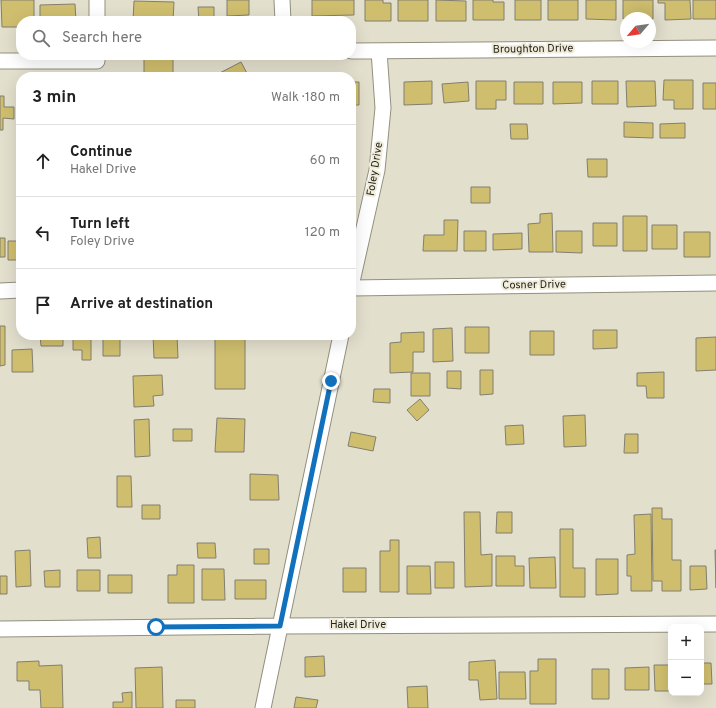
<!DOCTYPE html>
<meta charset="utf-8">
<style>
:root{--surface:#fff;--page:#f6f6f6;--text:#222;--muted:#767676;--line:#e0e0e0}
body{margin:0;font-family:Overpass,sans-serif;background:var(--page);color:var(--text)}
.controls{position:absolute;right:12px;bottom:12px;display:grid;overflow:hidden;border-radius:8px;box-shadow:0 4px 16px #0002}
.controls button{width:36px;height:36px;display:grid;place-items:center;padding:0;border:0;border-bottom:1px solid var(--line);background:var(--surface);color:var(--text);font:20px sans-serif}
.compass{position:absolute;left:620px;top:12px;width:36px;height:36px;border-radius:50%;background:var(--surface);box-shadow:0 4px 16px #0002;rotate:241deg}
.stop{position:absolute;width:12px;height:12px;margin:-9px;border:3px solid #1271bd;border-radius:50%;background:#fff}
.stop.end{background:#1271bd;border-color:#fff;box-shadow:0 1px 4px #0008}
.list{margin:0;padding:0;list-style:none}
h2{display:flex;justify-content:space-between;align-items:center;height:52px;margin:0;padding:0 16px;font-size:17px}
h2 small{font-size:13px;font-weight:400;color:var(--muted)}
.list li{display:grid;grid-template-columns:26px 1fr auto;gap:12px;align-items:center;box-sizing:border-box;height:72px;padding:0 16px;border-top:1px solid var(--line)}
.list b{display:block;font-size:15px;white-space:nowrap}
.list p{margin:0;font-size:13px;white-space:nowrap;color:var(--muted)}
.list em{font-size:13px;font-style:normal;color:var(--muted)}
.icon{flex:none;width:22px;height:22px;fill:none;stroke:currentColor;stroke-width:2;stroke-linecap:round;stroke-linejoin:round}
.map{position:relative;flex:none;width:716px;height:708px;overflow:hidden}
.search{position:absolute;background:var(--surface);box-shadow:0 4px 16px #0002;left:16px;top:16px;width:340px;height:44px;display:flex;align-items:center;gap:10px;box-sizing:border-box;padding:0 14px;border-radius:16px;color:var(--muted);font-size:15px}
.panel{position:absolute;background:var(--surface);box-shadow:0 4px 16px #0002;left:16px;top:72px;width:340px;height:268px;border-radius:16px}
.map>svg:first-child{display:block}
.building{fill:#cfbe6e;stroke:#827f6f}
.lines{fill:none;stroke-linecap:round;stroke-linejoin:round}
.minor-casing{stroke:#938f7f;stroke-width:17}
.minor{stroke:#fff;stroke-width:15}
.route{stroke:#1271bd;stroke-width:5}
.labels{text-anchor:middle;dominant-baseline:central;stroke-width:4;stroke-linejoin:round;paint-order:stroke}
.street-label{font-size:11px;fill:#26251e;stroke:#f0ecda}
</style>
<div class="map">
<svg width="716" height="708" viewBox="0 0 716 708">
<rect width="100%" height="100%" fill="#e3dfcd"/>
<path class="building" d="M 1,0 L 34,0 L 34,21 L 21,21 L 21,27 L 2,27 Z
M 227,0 L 249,0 L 249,15 L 227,16 Z
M 312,0 L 354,0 L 354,15 L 312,16 Z
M 365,0 L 383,0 L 383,3 L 391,3 L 391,21 L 365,21 Z
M 398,0 L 428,0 L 428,21 L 398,21 Z
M 436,0 L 466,1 L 466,21 L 436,21 Z
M 473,0 L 493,0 L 493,2 L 504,2 L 504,20 L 473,20 Z
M 515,0 L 541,0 L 541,20 L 515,20 Z
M 548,0 L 578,0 L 578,20 L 548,20 Z
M 586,0 L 616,0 L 616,20 L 586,19 Z
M 623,0 L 653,0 L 653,19 L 626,18 L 623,19 Z
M 658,0 L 690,0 L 691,19 L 665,20 L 665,3 L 658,3 Z
M 693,0 L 716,0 L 716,19 L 693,19 Z
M 134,1 L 174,2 L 173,21 L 133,21 Z
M 75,4 L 76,21 L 40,21 L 40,5 Z
M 198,7 L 214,7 L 214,21 L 199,21 Z
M 144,55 L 173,55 L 173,76 L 144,76 Z
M 241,62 L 249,77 L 212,77 Z
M 664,80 L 693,80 L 693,109 L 674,109 L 674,100 L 663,100 Z
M 432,81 L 432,104 L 404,105 L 404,82 Z
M 476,81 L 506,81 L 506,100 L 496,100 L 496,109 L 476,109 Z
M 592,81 L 618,81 L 618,104 L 592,104 Z
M 626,81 L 655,81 L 656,106 L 627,107 Z
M 351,82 L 359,82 L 359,105 L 351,105 Z
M 468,82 L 469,101 L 444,103 L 442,84 Z
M 514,82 L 543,82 L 543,104 L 514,104 Z
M 553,82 L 582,82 L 582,103 L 553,104 Z
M 703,83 L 716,83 L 716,109 L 703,109 Z
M 0,96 L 4,96 L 4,107 L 14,107 L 14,119 L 3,118 L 3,130 L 0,130 Z
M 624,122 L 653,123 L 653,138 L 624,137 Z
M 685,123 L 685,138 L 660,138 L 660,124 Z
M 510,124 L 527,124 L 528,139 L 511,139 Z
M 587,159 L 607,159 L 607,177 L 588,177 Z
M 471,187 L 490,187 L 490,203 L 471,203 Z
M 552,213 L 553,252 L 529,252 L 528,224 L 540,223 L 540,214 Z
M 623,216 L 647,216 L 647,251 L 623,251 Z
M 444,220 L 458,220 L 457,251 L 423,251 L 424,235 L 444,235 Z
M 593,223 L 617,223 L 617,246 L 593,246 Z
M 652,225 L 677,225 L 677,249 L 652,249 Z
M 464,231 L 486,231 L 486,251 L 464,251 Z
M 556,231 L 582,231 L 582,253 L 556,252 Z
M 684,232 L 710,232 L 710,257 L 684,257 Z
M 522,233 L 522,249 L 493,250 L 493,234 Z
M 0,238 L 5,238 L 5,257 L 0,257 Z
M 8,241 L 21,241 L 21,260 L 8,260 Z
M 0,326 L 5,326 L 5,365 L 0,366 Z
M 465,327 L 489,327 L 489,353 L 465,353 Z
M 452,328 L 453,361 L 433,362 L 433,329 Z
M 593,330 L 617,330 L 617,348 L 593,349 Z
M 530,331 L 554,331 L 554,355 L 530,355 Z
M 424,332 L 424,352 L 413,352 L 413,372 L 390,373 L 390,343 L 401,342 L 401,333 Z
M 40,335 L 63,335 L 63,346 L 41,346 Z
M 73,335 L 91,335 L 91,360 L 82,360 L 82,350 L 73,350 Z
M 103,335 L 120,335 L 120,356 L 103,356 Z
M 153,335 L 177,335 L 178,358 L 154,358 Z
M 215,335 L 245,335 L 245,389 L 215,389 Z
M 716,337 L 716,370 L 696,371 L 696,338 Z
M 32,349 L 33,372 L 12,372 L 12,350 Z
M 480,370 L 493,370 L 493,394 L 480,395 Z
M 447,371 L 461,371 L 461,389 L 447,388 Z
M 664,372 L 664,398 L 647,398 L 646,386 L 637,386 L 637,373 Z
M 411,373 L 430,373 L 430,396 L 411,396 Z
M 162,375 L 163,395 L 153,396 L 154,406 L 134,407 L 133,376 Z
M 374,389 L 390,389 L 390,403 L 373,402 Z
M 420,399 L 429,410 L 417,421 L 407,410 Z
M 585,415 L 586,446 L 564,447 L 563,416 Z
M 217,418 L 245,419 L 244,452 L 215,452 Z
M 149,419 L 150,456 L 135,457 L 134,420 Z
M 523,425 L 524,444 L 506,445 L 505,426 Z
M 173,429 L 192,429 L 192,441 L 173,441 Z
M 351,432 L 376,437 L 373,451 L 348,446 Z
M 625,434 L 638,434 L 638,453 L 624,453 Z
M 250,474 L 278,475 L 279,500 L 250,500 Z
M 117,476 L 131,476 L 132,507 L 117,507 Z
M 142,505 L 160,505 L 160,519 L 142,519 Z
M 652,508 L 662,508 L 662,519 L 672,519 L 672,560 L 681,560 L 681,591 L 662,591 L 662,581 L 653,581 Z
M 464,512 L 480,512 L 481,555 L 492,554 L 492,586 L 465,587 Z
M 497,512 L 512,512 L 512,533 L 496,533 Z
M 651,514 L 652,591 L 631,591 L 631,576 L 627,576 L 627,555 L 635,554 L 634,515 Z
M 560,529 L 573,529 L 573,568 L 585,568 L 585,597 L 560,597 Z
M 100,537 L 101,558 L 88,558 L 87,538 Z
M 390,540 L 399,540 L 399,592 L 380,592 L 380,551 L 390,551 Z
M 197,543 L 215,543 L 216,558 L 198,558 Z
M 254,549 L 269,549 L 269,564 L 254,564 Z
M 30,550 L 31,586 L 16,587 L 15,551 Z
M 715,550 L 716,550 L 716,588 Z
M 496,556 L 515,556 L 515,566 L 524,566 L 524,586 L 496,586 Z
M 555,557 L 556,588 L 530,588 L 529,558 Z
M 596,559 L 618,559 L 618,594 L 596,595 Z
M 435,562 L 454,562 L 454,588 L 435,588 Z
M 177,565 L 194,565 L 194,603 L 168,603 L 168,575 L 177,575 Z
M 407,566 L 430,566 L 431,594 L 407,594 Z
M 690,566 L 706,566 L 707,589 L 690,590 Z
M 343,568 L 366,568 L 366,592 L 343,592 Z
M 202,569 L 224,569 L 225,600 L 202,600 Z
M 60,570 L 60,587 L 45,587 L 44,571 Z
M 77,570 L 100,570 L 100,591 L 77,591 Z
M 108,575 L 132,575 L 132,593 L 108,593 Z
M 0,576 L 7,576 L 7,594 L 0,594 Z
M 235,580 L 266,580 L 266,599 L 235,599 Z
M 324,656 L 325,676 L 305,677 L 305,657 Z
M 538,659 L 556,659 L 556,704 L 530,704 L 530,671 L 538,671 Z
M 495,660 L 497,699 L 480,700 L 478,680 L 469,680 L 469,662 Z
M 39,661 L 39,666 L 62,665 L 63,708 L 41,708 L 40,690 L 29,690 L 29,681 L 17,681 L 17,662 Z
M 701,663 L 711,663 L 712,684 L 701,684 Z
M 654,665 L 671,665 L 671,691 L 655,691 Z
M 162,667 L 163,708 L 136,708 L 135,668 Z
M 649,667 L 649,690 L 625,690 L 625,668 Z
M 592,669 L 609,669 L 609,699 L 592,699 Z
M 499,672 L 525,672 L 526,699 L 499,699 Z
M 427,686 L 428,708 L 408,708 L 407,687 Z
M 132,692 L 132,708 L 113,708 L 113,702 L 123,702 L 122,693 Z
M 296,697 L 318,700 L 316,708 L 294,708 Z
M 176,700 L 195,700 L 195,708 L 176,708 Z"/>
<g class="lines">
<g class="minor-casing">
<path id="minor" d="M 97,0 L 97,21
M 282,0 L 283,21
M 351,51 L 716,48
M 0,61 L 97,61 L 97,55
M 351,286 L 377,170 L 383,108 L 379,51
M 351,288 L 716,283
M 0,291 L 21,290
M 0,629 L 280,626 L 716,624
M 263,708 L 341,335"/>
</g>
<use href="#minor" class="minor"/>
</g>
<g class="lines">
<path class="route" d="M 156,627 L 280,626 L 331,381"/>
</g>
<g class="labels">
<g class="street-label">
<text transform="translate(533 49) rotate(-1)">Broughton Drive</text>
<text transform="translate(375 169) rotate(-81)">Foley Drive</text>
<text transform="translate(534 285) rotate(-1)">Cosner Drive</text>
<text x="358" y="625">Hakel Drive</text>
</g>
</g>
</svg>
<div class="controls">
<button>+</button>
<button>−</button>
</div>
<svg class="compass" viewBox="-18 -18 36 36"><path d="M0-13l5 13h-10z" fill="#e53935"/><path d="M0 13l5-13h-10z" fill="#767676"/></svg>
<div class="stop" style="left:156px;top:627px"></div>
<div class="stop end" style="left:331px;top:381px"></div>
<div class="search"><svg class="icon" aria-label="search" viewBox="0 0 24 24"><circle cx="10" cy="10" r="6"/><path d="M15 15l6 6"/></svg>Search here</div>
<section class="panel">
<h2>3 min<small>Walk · 180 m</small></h2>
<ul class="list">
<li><svg class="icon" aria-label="ahead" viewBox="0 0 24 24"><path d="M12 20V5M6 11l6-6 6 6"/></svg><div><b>Continue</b><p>Hakel Drive</p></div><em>60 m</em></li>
<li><svg class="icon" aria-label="left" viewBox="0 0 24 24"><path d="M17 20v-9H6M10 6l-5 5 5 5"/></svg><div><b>Turn left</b><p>Foley Drive</p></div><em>120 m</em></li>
<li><svg class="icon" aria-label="arrive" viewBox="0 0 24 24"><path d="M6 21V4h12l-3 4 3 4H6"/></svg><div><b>Arrive at destination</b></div></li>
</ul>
</section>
</div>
